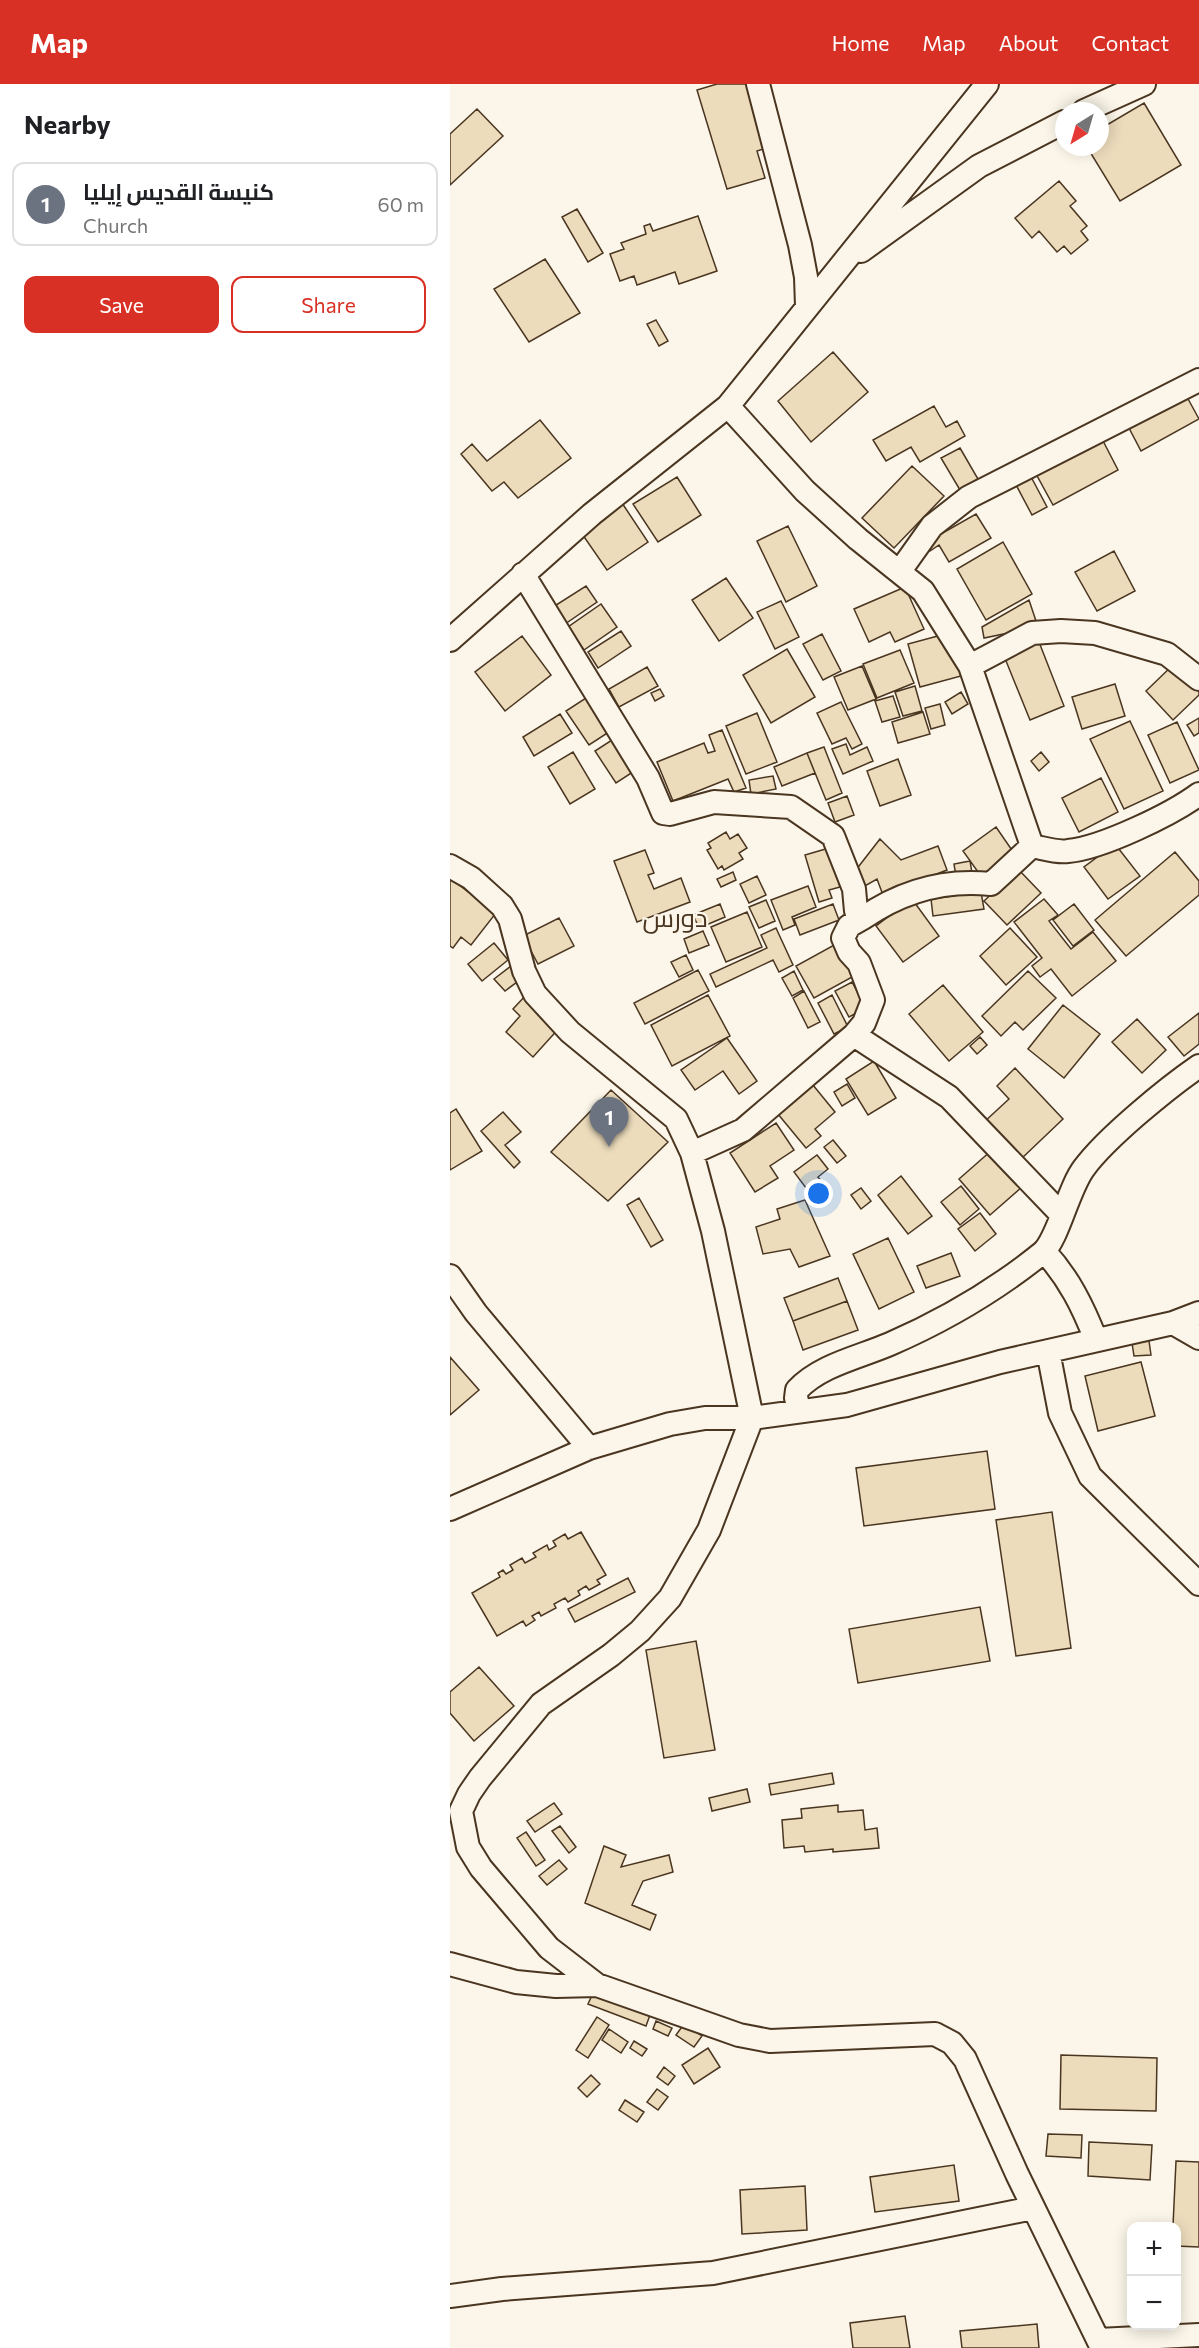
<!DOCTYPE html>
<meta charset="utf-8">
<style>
:root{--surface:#fff;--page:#f2f2f2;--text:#202124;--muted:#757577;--line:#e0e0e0;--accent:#d93025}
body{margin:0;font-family:Commissioner,Cairo,sans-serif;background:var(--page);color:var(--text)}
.controls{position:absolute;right:18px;bottom:18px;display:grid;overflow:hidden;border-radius:12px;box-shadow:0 3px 15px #0003}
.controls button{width:54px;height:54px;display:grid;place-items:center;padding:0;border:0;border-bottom:2px solid var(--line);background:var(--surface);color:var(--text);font:30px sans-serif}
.compass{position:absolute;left:605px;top:18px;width:54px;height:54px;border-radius:50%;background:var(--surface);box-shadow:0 3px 15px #0003;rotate:217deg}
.you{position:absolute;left:369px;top:1110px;width:21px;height:21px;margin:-15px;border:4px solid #fff;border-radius:50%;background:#1a73e8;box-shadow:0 0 0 9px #1a73e833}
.badge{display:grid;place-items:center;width:39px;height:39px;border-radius:50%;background:var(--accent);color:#fff;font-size:20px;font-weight:700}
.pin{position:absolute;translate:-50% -50px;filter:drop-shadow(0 2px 3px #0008)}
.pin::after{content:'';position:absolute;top:32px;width:21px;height:18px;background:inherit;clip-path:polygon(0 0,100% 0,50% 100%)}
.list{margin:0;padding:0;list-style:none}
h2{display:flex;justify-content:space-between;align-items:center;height:78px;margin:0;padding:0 24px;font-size:26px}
h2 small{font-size:20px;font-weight:400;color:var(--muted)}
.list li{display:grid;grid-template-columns:39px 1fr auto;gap:18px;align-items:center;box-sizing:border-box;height:84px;margin:0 12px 12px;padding:0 12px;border:2px solid var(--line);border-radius:12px}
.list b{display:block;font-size:22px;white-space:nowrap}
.list p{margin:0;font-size:20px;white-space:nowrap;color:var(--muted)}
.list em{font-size:20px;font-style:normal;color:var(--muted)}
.actions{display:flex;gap:12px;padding:18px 24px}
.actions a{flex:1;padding:14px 0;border:2px solid var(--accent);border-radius:12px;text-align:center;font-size:21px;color:var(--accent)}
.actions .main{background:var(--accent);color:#fff}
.map{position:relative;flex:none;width:749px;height:2264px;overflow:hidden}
header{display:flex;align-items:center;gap:36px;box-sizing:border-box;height:84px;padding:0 30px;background:var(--accent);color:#fff}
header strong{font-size:28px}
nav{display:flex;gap:33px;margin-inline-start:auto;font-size:21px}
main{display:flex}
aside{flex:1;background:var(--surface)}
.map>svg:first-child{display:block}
.building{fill:#ecdcbc;stroke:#4a3520;stroke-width:1.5}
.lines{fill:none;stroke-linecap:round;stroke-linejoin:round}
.street-casing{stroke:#4a3520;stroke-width:26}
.street{stroke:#fbf6e9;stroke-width:22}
.labels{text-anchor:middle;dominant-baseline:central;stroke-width:4.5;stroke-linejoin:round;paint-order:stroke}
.quarter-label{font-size:26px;fill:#4a3520;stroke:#fbf6e9}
</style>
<header>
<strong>Map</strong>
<nav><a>Home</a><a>Map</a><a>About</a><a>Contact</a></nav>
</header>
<main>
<aside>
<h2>Nearby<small></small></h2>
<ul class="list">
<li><span class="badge" style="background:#6b7280">1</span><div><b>كنيسة القديس إيليا</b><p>Church</p></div><em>60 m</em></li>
</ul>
<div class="actions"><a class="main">Save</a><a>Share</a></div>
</aside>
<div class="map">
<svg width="749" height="2264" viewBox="0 0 749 2264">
<rect width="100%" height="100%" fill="#fbf6e9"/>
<path class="building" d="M 267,0 L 297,0 L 316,64 L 307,67 L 315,94 L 277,105 L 247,6 Z
M 694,19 L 731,81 L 670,117 L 637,63 L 650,63 L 650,45 Z
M 27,25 L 53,52 L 0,101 L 0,50 Z
M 609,97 L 626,117 L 620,122 L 637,142 L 631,147 L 638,156 L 621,170 L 614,162 L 607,168 L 589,147 L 582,154 L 565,134 Z
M 127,125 L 153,169 L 138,178 L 112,133 Z
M 248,132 L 267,187 L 229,200 L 225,188 L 187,201 L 184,192 L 170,197 L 160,170 L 174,165 L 171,159 L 196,150 L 194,142 L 200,140 L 203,147 Z
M 95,175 L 130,229 L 79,258 L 44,205 Z
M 206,236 L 218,257 L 209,262 L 197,240 Z
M 383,268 L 418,308 L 361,358 L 328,317 Z
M 737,313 L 749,335 L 691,367 L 679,344 Z
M 484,322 L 496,343 L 507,337 L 515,352 L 470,378 L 461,363 L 436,377 L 423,356 Z
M 90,336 L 121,374 L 68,414 L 54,398 L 42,407 L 11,370 L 22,360 L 37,377 Z
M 651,353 L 668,386 L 603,421 L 585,388 Z
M 510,364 L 528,395 L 510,406 L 491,374 Z
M 462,382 L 494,412 L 444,464 L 412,434 Z
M 579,389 L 597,423 L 582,431 L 564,397 Z
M 227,393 L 251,431 L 208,458 L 183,420 Z
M 172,419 L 198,458 L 157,486 L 130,447 Z
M 526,430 L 541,454 L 499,478 L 489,461 L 480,467 L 475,459 Z
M 338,442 L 367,502 L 336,518 L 307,457 Z
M 553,458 L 582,510 L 536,536 L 507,485 Z
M 664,467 L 685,507 L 647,527 L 625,488 Z
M 276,494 L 303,534 L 269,557 L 242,516 Z
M 136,502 L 147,518 L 115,540 L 103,523 Z
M 455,503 L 474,545 L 445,558 L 440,548 L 419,558 L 404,525 Z
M 579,516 L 588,543 L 534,554 L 532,543 Z
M 331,517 L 349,553 L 325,565 L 307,528 Z
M 151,520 L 167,543 L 134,566 L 118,543 Z
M 171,547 L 181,562 L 148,584 L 138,568 Z
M 499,549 L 511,592 L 470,603 L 458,560 Z
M 372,550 L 391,587 L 373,596 L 353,560 Z
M 72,552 L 101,591 L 55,627 L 25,588 Z
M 589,558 L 614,622 L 580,636 L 554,572 Z
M 337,565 L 365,613 L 321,639 L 293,591 Z
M 450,566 L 464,599 L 427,614 L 413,580 Z
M 725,579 L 749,605 L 749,611 L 723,636 L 696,607 Z
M 412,582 L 426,615 L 398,626 L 384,593 Z
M 197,583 L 208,602 L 169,623 L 159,605 Z
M 665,600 L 675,632 L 632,645 L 622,613 Z
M 465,602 L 472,627 L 453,632 L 445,608 Z
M 210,605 L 214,612 L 205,617 L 201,609 Z
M 511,608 L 518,620 L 502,630 L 495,618 Z
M 139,612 L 162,646 L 139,661 L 116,627 Z
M 443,612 L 450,633 L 432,638 L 425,617 Z
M 391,618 L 412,660 L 402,665 L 396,654 L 382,660 L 367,629 Z
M 490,620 L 495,641 L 481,645 L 475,624 Z
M 473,628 L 480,650 L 448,659 L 442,638 Z
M 307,629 L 327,678 L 296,690 L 276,642 Z
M 110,630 L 122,649 L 84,672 L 73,653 Z
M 749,634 L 749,649 L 744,652 L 737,641 Z
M 680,637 L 713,707 L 674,725 L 640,655 Z
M 727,638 L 749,686 L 720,699 L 698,651 Z
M 272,646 L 296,704 L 284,708 L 278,695 L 223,717 L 207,678 L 254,659 L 258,669 L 265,667 L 259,651 Z
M 165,654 L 186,686 L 166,699 L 145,667 Z
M 396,660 L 400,671 L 417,663 L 423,677 L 393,690 L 382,665 Z
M 374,663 L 392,709 L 376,716 L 357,669 Z
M 123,668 L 145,705 L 120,720 L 98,683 Z
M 591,668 L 599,678 L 589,687 L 581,677 Z
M 357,669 L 365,689 L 332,702 L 324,683 Z
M 448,675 L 461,711 L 430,722 L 417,687 Z
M 323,692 L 326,705 L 301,710 L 299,696 Z
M 651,694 L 668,728 L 629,748 L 612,714 Z
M 397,712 L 404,731 L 385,738 L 378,719 Z
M 546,743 L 566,772 L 533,795 L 513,767 Z
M 276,748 L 280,755 L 288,750 L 297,764 L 289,769 L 293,775 L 274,786 L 272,782 L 268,785 L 257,766 L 261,764 L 258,759 Z
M 430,755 L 451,776 L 488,762 L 497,786 L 433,811 L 427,795 L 413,803 L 402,791 Z
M 665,760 L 690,792 L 658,815 L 634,783 Z
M 379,764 L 390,803 L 379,806 L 382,814 L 369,818 L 355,771 Z
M 195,766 L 204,789 L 198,791 L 204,805 L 231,794 L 240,818 L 187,838 L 164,777 Z
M 725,768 L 749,797 L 749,811 L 676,872 L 645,836 Z
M 520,777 L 522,789 L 506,792 L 504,780 Z
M 568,785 L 591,809 L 557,841 L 534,817 Z
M 283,788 L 286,796 L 271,803 L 267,795 Z
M 307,792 L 316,811 L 299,819 L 290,800 Z
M 0,794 L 46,829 L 21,861 L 11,853 L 3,864 L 0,862 Z
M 358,802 L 366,823 L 342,833 L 345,841 L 333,846 L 321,816 Z
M 531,808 L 534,825 L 483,832 L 481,815 Z
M 462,815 L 489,852 L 453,878 L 426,842 Z
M 594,815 L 608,831 L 599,837 L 621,865 L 643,848 L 666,877 L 622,912 L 601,885 L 590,893 L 582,882 L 592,874 L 564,838 Z
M 316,816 L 325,837 L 309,844 L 299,823 Z
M 270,820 L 275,833 L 249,844 L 243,831 Z
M 383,820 L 389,836 L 350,851 L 344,835 Z
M 624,820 L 644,846 L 623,862 L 603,836 Z
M 297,828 L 312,863 L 276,878 L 261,843 Z
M 109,834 L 124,862 L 88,880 L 73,852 Z
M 326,844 L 343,881 L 329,888 L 323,876 L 266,903 L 260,890 L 317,864 L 311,851 Z
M 560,844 L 587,873 L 556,901 L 530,872 Z
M 253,847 L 259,861 L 239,869 L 234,855 Z
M 44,859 L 58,876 L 32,897 L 18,880 Z
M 386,860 L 404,892 L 364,914 L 346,882 Z
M 236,871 L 243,886 L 229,893 L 221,878 Z
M 61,882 L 71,895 L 55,907 L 44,895 Z
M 248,886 L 259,907 L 195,940 L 184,919 Z
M 344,887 L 353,906 L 342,912 L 332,894 Z
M 578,887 L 606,914 L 573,946 L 565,938 L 551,952 L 532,932 Z
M 402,898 L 416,924 L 399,933 L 385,907 Z
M 493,901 L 533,948 L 499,977 L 459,930 Z
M 354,907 L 370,938 L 358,944 L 343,914 Z
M 76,911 L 111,942 L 83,973 L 56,948 L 70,932 L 63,925 Z
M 258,911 L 280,952 L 222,982 L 201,941 Z
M 382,911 L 398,943 L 384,950 L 368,919 Z
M 613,921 L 650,950 L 614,994 L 578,965 Z
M 749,929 L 749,960 L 734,972 L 718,953 Z
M 687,935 L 716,966 L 692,989 L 662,958 Z
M 530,953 L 537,961 L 527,970 L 520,962 Z
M 277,954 L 307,997 L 289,1010 L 273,987 L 245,1006 L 231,986 Z
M 424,977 L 446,1014 L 418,1031 L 396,995 Z
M 565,984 L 613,1035 L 570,1076 L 533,1039 L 559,1015 L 547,1002 Z
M 358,995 L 385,1028 L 365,1045 L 371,1052 L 356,1064 L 323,1024 Z
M 397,1000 L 405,1014 L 392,1022 L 384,1008 Z
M 161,1006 L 218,1058 L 158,1117 L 101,1068 Z
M 6,1025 L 32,1067 L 0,1086 L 0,1029 Z
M 53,1028 L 71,1048 L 55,1061 L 70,1078 L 64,1084 L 31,1047 Z
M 326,1039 L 344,1066 L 320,1082 L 328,1094 L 305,1108 L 280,1069 Z
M 383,1056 L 396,1072 L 387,1079 L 374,1063 Z
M 542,1066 L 573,1102 L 540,1131 L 509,1095 Z
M 367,1071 L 378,1085 L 368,1093 L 372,1098 L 359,1108 L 344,1088 Z
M 451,1092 L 482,1132 L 458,1150 L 428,1111 Z
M 511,1102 L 529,1125 L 510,1141 L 491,1118 Z
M 411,1104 L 421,1117 L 411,1125 L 401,1111 Z
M 189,1114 L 213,1156 L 201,1163 L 177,1121 Z
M 355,1116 L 380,1172 L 349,1183 L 340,1165 L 313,1170 L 306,1143 L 330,1135 L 327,1125 Z
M 530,1129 L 546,1150 L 525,1167 L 508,1145 Z
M 438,1154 L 464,1208 L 429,1225 L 403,1170 Z
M 501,1169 L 510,1192 L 476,1204 L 467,1182 Z
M 388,1194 L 397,1217 L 343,1237 L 334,1214 Z
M 397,1217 L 408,1246 L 353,1266 L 343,1237 Z
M 699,1257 L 701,1271 L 684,1272 L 682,1259 Z
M 0,1273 L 29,1306 L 0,1331 Z
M 691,1278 L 705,1332 L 648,1347 L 635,1292 Z
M 537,1367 L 545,1425 L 414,1442 L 406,1384 Z
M 602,1428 L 621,1564 L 566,1572 L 546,1436 Z
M 131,1448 L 156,1491 L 147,1496 L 150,1500 L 139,1506 L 136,1502 L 128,1507 L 130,1511 L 118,1518 L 115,1514 L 104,1520 L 106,1524 L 91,1532 L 89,1528 L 82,1532 L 85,1536 L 76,1542 L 73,1537 L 47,1552 L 22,1509 L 50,1493 L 48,1489 L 53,1486 L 56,1490 L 63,1486 L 60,1481 L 72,1474 L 75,1479 L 86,1473 L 83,1469 L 97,1461 L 99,1466 L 106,1462 L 103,1457 L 115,1450 L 118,1455 Z
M 178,1494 L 185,1508 L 125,1538 L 118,1525 Z
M 530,1523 L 540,1577 L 408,1599 L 399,1545 Z
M 246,1557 L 265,1666 L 214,1674 L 196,1566 Z
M 29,1583 L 64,1622 L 24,1657 L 0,1629 L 0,1608 Z
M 382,1689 L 384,1700 L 321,1711 L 319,1700 Z
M 297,1705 L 300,1718 L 262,1727 L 259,1714 Z
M 104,1719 L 112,1730 L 85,1748 L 77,1737 Z
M 388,1721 L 388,1728 L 413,1726 L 415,1746 L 427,1744 L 429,1764 L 383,1768 L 383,1765 L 355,1768 L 354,1762 L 334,1764 L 332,1736 L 352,1734 L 351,1725 Z
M 110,1742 L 126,1763 L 119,1769 L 102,1747 Z
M 76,1748 L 95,1776 L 86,1782 L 67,1754 Z
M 154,1762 L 176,1771 L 171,1783 L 219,1771 L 223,1788 L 193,1797 L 182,1821 L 206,1831 L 200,1846 L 135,1819 Z
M 109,1776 L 117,1785 L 97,1801 L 89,1792 Z
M 143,1909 L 200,1931 L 196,1942 L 138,1920 Z
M 147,1933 L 159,1941 L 138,1974 L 126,1966 Z
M 206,1937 L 222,1944 L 218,1952 L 203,1945 Z
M 234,1940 L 252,1952 L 244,1963 L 226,1951 Z
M 159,1945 L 178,1958 L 171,1969 L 152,1956 Z
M 184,1957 L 197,1965 L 192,1972 L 180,1964 Z
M 258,1964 L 270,1983 L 244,2000 L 232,1981 Z
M 611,1971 L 707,1974 L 706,2027 L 610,2025 Z
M 214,1983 L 225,1992 L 218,2001 L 207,1993 Z
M 141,1991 L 150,2000 L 137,2013 L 128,2004 Z
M 207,2005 L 218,2013 L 208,2026 L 197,2018 Z
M 175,2016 L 194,2028 L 187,2038 L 169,2026 Z
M 598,2050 L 632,2051 L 631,2074 L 596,2072 Z
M 639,2058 L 702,2061 L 700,2096 L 638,2092 Z
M 726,2077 L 749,2078 L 749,2163 L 726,2162 L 726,2142 L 723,2142 Z
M 504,2081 L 509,2117 L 425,2128 L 420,2093 Z
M 355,2102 L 357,2146 L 292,2150 L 290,2106 Z
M 455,2232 L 460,2264 L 403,2264 L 400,2239 Z
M 587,2240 L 589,2264 L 512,2264 L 510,2247 Z"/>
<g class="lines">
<g class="street-casing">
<path id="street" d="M 308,0 L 350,161 L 356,193 L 357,222
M 634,27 L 694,0
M 411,167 L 529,82 L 614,38
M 278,322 L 355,407 L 408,455 L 473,507 L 520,582 L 582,762
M 450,487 L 482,442 L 519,413 L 749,296
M 73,490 L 198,694 L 213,729 L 220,730 L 264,718 L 341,723 L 383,752 L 404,805 L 406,827 L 413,834 L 399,842 L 393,854 L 399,868 L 409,879 L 423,916 L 414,939 L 404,951 L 293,1046 L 242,1069
M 0,556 L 142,430 L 278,322 L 537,0
M 520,582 L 582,549 L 611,547 L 645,549 L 717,570 L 749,595
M 582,762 C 593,764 607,769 618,767 C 652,764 722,730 749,710
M 0,782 L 21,794 L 52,822 L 60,835 L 74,887 L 85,910 L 120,948 L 226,1035 L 242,1069 L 263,1147 L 302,1334 L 259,1446 L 220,1514 L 190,1547 L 161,1571 L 91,1620 L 30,1694 L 19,1710 L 11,1727 L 18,1763 L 31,1784 L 99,1864 L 147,1901
M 413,834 C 452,807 494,795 541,800 L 582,762
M 404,951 L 499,1013 L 611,1130
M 594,1167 C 619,1194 633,1223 646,1256
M 0,1192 L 26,1229 L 139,1364
M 723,1239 L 749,1254
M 598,1267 L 610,1329 L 640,1392 L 749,1500
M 350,1327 L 346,1314 L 347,1306 C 370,1281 410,1273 440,1260 C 493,1237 546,1206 592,1169 C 608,1156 618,1105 634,1084 C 656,1054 717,1004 749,982
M 0,1425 L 139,1364 L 220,1340 L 255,1334 L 302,1334 L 397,1321 L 550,1278 L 723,1239 L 749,1229
M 0,1880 L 66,1898 L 106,1902 L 147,1901 L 289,1951 L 320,1957 L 485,1950 L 502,1959 L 515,1975 L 567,2090 L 652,2264
M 0,2212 L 52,2205 L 263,2189 L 583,2124
M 648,2256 L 749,2251"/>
</g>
<use href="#street" class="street"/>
</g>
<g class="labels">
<g class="quarter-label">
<text x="225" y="832">دورس</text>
</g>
</g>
</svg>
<div class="controls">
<button>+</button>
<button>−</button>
</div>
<svg class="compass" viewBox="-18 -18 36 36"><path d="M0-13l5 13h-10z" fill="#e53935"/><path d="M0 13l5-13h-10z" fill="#757577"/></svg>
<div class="you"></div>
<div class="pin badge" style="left:159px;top:1063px;background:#6b7280">1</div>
</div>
</main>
